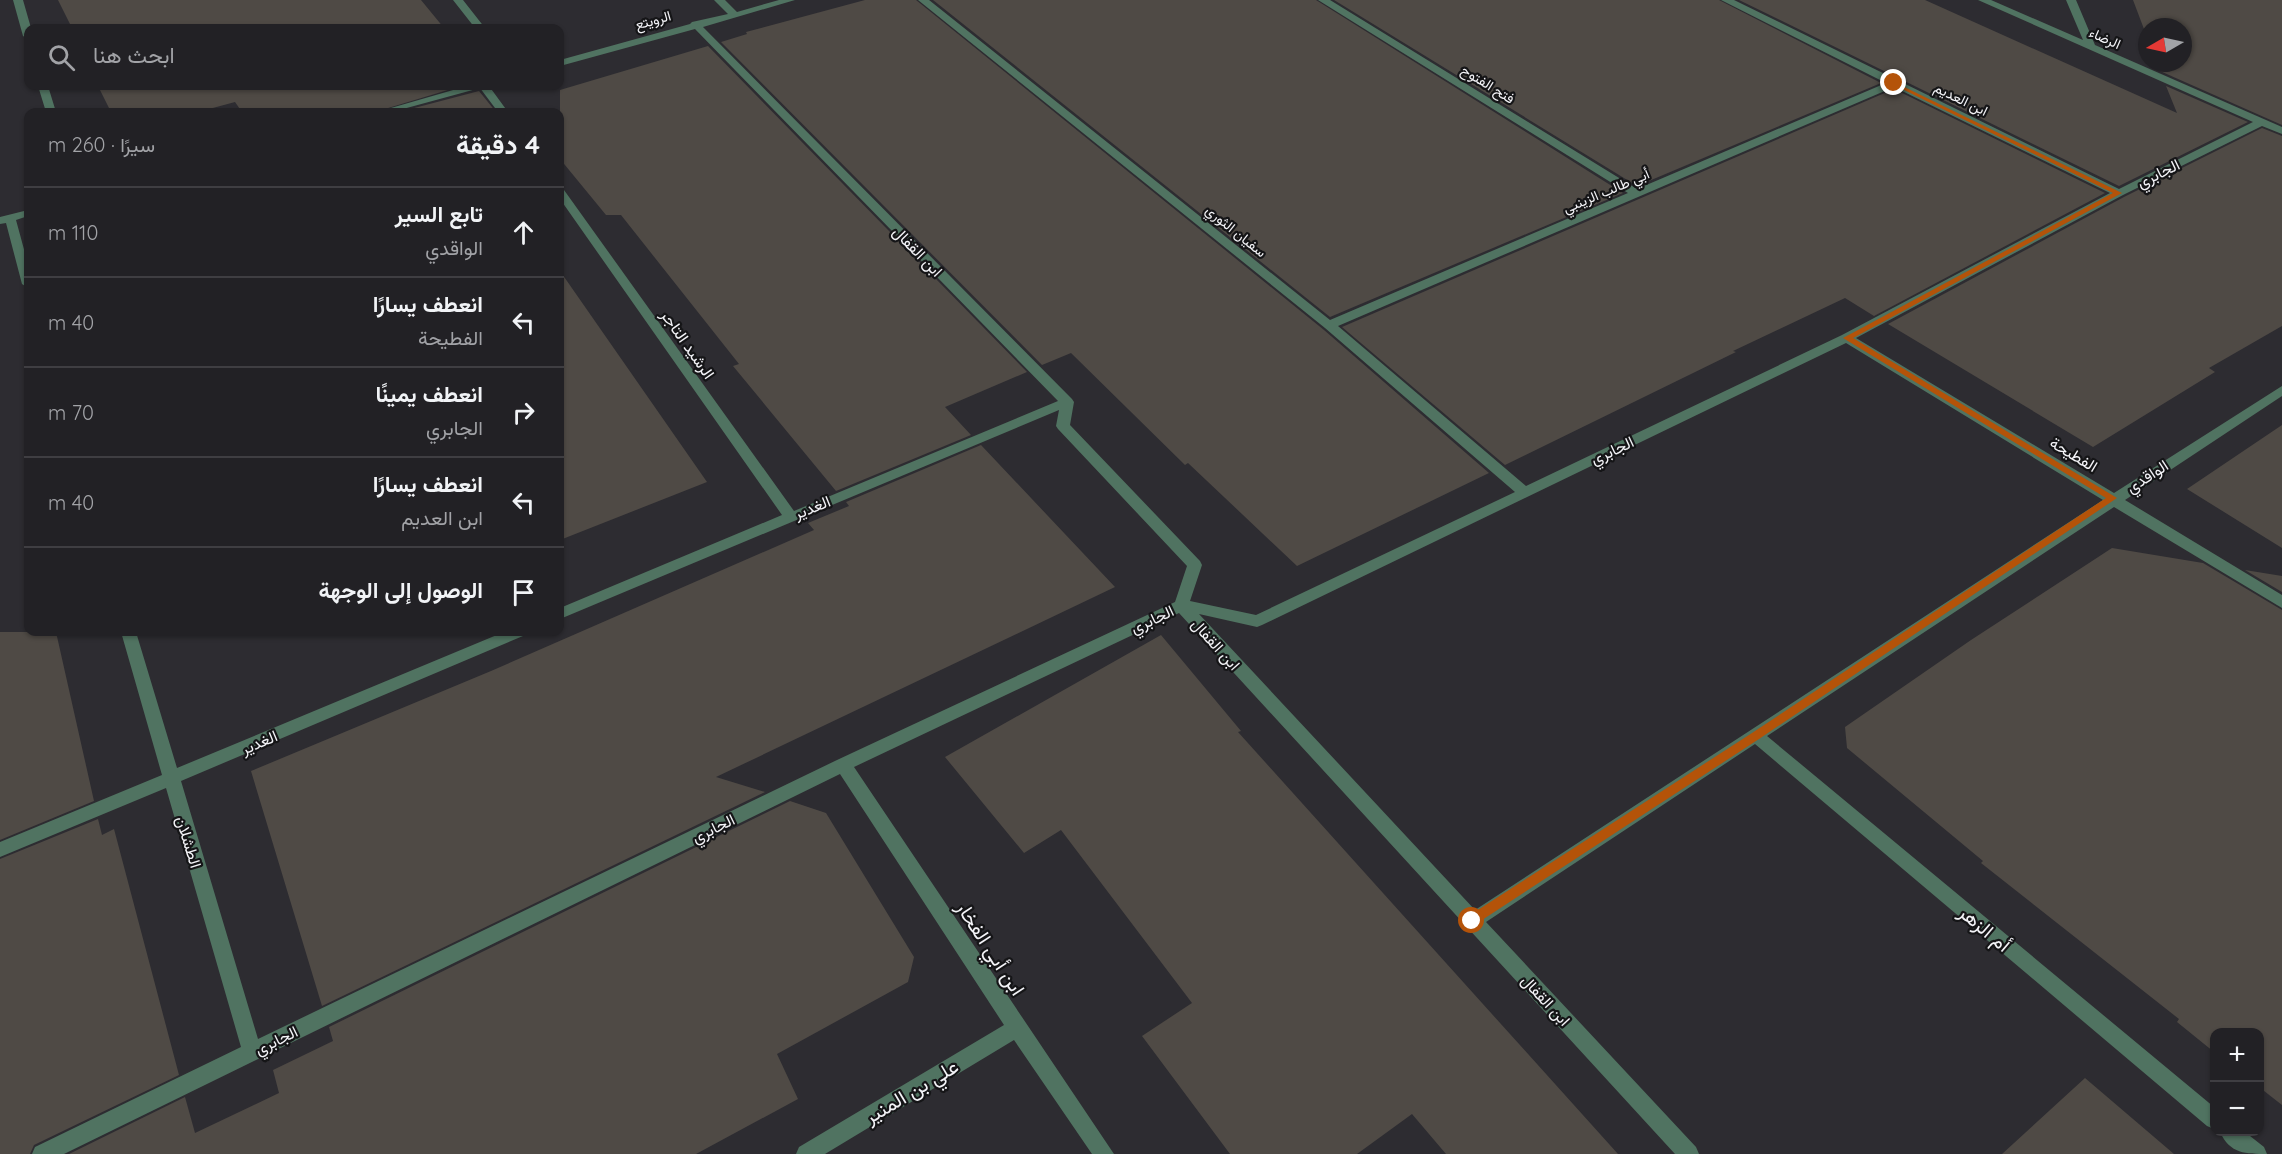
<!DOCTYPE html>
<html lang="ar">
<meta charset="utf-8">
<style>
:root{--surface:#222125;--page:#2e2e32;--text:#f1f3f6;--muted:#a2a3a7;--line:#3f3e42}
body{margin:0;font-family:Quicksand,Vazirmatn,sans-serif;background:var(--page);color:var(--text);direction:rtl}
.controls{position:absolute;right:18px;bottom:18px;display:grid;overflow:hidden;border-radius:12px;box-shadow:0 2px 4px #0004}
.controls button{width:54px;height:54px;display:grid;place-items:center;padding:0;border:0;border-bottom:2px solid var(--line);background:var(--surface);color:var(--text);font:30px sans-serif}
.compass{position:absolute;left:2138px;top:18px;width:54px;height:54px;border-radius:50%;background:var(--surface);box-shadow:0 2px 4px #0004;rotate:261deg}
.stop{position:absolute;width:18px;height:18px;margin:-14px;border:4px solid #b45309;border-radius:50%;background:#fff}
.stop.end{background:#b45309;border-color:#fff;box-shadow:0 2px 6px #0008}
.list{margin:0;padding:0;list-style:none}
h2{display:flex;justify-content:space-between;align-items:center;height:78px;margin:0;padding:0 24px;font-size:26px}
h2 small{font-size:20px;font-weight:400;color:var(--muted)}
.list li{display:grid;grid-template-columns:39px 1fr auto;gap:18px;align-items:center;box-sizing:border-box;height:90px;padding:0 24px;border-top:2px solid var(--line)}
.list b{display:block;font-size:22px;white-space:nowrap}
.list p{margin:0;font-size:20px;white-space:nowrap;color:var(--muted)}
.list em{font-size:20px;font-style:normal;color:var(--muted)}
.icon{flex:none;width:33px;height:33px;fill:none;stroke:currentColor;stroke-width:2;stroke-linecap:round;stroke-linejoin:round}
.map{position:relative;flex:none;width:2282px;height:1154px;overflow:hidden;direction:ltr}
.search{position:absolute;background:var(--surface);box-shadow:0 2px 4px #0004;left:24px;top:24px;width:540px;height:66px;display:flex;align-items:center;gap:15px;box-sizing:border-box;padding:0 21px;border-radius:12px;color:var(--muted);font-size:22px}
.panel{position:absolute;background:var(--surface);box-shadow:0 2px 4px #0004;left:24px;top:108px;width:540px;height:528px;border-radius:12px;direction:rtl}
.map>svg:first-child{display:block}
.building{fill:#4f4a45}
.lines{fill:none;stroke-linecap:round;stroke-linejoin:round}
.minor{fill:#507361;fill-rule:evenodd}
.route{fill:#b45309}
.labels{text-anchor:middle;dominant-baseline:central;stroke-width:4.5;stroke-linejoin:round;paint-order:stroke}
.far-street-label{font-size:14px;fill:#f4f4f8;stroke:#151517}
.street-label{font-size:16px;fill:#f4f4f8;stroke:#151517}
.near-street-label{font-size:20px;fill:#f4f4f8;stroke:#151517}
</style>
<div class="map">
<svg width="2282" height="1154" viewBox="0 0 2282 1154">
<rect width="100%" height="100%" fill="#2d2c31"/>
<path class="building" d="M 58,0 L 421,0 L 444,28 L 72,28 Z
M 865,0 L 916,0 L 1324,330 L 1489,473 L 1297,566 L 1188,463 L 1185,465 L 1071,353 L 1042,365 L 721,42 L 747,34 L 746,32 Z
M 933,0 L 1316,0 L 1623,193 L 1330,317 Z
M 1334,0 L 1719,0 L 1881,83 L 1637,186 Z
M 1739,0 L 1925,0 L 2177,113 L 2166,86 L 2248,122 L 2119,186 Z
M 2133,0 L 2282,0 L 2282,125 L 2160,71 L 2157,63 L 2183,63 L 2183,27 L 2147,27 L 2147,37 Z
M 708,46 L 1027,372 L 945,407 L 971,435 L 836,491 L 733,366 L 739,364 L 621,215 L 606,215 L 560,159 L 560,90 Z
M 98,86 L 461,86 L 375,112 L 242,112 L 235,102 L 198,112 L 111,112 Z
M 1894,89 L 2105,193 L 1874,316 L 1845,298 L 1733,351 L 1736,352 L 1505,465 L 1342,327 Z
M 479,91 L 496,112 L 399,112 Z
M 2262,128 L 2282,136 L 2282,326 L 2209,368 L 2215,372 L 2093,447 L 1888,324 L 2124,197 Z
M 560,271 L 707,482 L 560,540 Z
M 2282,425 L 2282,548 L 2187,489 Z
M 981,445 L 1115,587 L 716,777 L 765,792 L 322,1006 L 251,771 L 491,671 L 814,530 L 808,523 L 849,506 L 846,502 Z
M 2112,548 L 2203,563 L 2282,610 L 2282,1105 L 2259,1087 L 2259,1032 L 2214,1032 L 2214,1052 L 2177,1022 L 2179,1019 L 1981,863 L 1983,861 L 1847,748 L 1845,727 L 1971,640 Z
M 2245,570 L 2282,576 L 2282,592 Z
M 0,632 L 56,632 L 94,801 L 0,840 Z
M 1161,635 L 1241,731 L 1238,732 L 1618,1154 L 1446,1154 L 1412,1114 L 1357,1154 L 1230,1154 L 1142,1036 L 1192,1003 L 1061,830 L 1024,853 L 945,757 Z
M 790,801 L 826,813 L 914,957 L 908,982 L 777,1054 L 798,1099 L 696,1154 L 69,1154 L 185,1097 L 195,1133 L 279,1093 L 273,1070 L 333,1041 L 329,1027 Z
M 98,819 L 102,835 L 114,829 L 179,1075 L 34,1145 L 30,1154 L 0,1154 L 0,859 Z
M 2085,1078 L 2174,1154 L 2002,1154 Z"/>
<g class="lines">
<path class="minor" d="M 13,0 L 23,0 L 31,28 L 28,28 L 28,39 L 23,36 Z
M 453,0 L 463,0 L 485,28 L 475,28 Z
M 714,0 L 725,0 L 737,12 L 779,0 L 795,0 L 703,27 L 1072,399 L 1074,402 L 1070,425 L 1200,561 L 1202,565 L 1190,601 L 1256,615 L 1515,492 L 1325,328 L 918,0 L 929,0 L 1330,320 L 1628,193 L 1318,0 L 1330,0 L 1637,189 L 1886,83 L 1721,0 L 1734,0 L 2119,189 L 2253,122 L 1978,0 L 1991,0 L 2083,40 L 2066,0 L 2076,0 L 2095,45 L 2282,127 L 2282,134 L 2262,126 L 2123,195 L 1856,338 L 2114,493 L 2282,386 L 2282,396 L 2125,500 L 2282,595 L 2282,608 L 2114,507 L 1767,736 L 2214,1107 L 2214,1129 L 2207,1126 L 1755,744 L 1486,922 L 1696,1147 L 1699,1154 L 1675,1154 L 1179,613 L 854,767 L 1114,1154 L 1092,1154 L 1014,1040 L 825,1154 L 796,1154 L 799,1147 L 1004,1025 L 840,774 L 64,1154 L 32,1154 L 35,1147 L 241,1047 L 166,788 L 0,857 L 0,842 L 162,775 L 121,632 L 136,632 L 177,768 L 504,632 L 526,632 L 523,636 L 181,781 L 258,1039 L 837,760 L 1175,602 L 1187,566 L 1058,429 L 1056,426 L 1059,410 L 560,619 L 560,608 L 782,515 L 560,199 L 560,189 L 564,190 L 794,511 L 1058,401 L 695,29 L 560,66 L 560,60 L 690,24 L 692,22 L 728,14 ZM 1894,87 L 2110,193 L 1842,335 L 1526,486 L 1338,326 ZM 1846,343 L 2103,500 L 1475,910 L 1199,614 L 1257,627 L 1262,625 Z
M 38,86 L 48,86 L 56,112 L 46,112 Z
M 467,86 L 489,86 L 508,112 L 498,112 L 480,88 L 392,112 L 377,112 Z
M 28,210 L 28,216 L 16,220 L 28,264 L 28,288 L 22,284 L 6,223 L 0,224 L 0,217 Z
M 2220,1132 L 2245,1132 L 2264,1147 L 2267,1154 C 2246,1154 2230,1154 2220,1132 Z"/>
</g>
<path class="route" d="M 1892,81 L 2122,193 L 1853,338 L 2117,498 L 1759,739 L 1476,924 L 1467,924 L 1467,917 L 1752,733 L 2106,498 L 1843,338 L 2113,193 L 1892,84 Z"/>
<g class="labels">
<g class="far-street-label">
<text transform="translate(653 20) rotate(-16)">الرويتع</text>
<text transform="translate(2105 38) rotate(24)">الرضاء</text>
<text transform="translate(1488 84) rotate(32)">فتح الفتوح</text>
<text transform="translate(1961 99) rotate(26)">ابن العديم</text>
<text transform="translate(1606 191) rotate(-23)">أبي طالب الزينبي</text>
<text transform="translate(1236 231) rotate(39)">سفيان الثوري</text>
</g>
<g class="street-label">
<text transform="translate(2158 173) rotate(-26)">الجابري</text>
<text transform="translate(918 251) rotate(46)">ابن القفال</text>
<text transform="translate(688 344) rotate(55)">الرشيد التاجر</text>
<text transform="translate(1612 450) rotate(-25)">الجابري</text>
<text transform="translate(2074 454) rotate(31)">الفطيحة</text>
<text transform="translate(2147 476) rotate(-33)">الواقدي</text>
<text transform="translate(812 507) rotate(-22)">الغدير</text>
<text transform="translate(1152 619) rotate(-25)">الجابري</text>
<text transform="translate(1216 644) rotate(48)">ابن القفال</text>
<text transform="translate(259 742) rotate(-23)">الغدير</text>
<text transform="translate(713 828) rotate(-26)">الجابري</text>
<text transform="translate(189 842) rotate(73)">الطشلان</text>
<text transform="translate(1546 1000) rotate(47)">ابن القفال</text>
<text transform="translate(276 1040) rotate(-26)">الجابري</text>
</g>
<g class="near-street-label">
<text transform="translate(1985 928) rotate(40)">أم الزهر</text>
<text transform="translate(991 948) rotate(57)">ابن أبي الفخار</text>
<text transform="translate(911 1091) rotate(-31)">علي بن المنير</text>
</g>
</g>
</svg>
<div class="controls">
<button>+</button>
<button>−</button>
</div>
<svg class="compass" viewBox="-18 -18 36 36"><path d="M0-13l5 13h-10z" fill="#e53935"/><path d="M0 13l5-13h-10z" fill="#a2a3a7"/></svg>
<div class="stop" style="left:1472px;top:921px"></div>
<div class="stop end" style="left:1894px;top:83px"></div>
<div class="search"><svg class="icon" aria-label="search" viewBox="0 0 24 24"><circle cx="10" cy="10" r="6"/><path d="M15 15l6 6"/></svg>ابحث هنا</div>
<section class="panel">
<h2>4 دقيقة<small>سيرًا · 260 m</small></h2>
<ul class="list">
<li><svg class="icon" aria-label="ahead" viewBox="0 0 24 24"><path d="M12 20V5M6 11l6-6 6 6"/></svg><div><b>تابع السير</b><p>الواقدي</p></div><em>110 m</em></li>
<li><svg class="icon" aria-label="left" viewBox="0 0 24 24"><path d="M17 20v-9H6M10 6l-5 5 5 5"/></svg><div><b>انعطف يسارًا</b><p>الفطيحة</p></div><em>40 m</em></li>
<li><svg class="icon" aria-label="right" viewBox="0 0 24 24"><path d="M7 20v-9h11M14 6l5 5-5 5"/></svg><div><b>انعطف يمينًا</b><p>الجابري</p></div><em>70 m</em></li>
<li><svg class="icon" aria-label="left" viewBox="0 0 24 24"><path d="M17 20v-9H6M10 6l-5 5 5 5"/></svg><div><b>انعطف يسارًا</b><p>ابن العديم</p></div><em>40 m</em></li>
<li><svg class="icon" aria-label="arrive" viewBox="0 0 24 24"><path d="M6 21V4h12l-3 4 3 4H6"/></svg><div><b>الوصول إلى الوجهة</b></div></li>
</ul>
</section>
</div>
